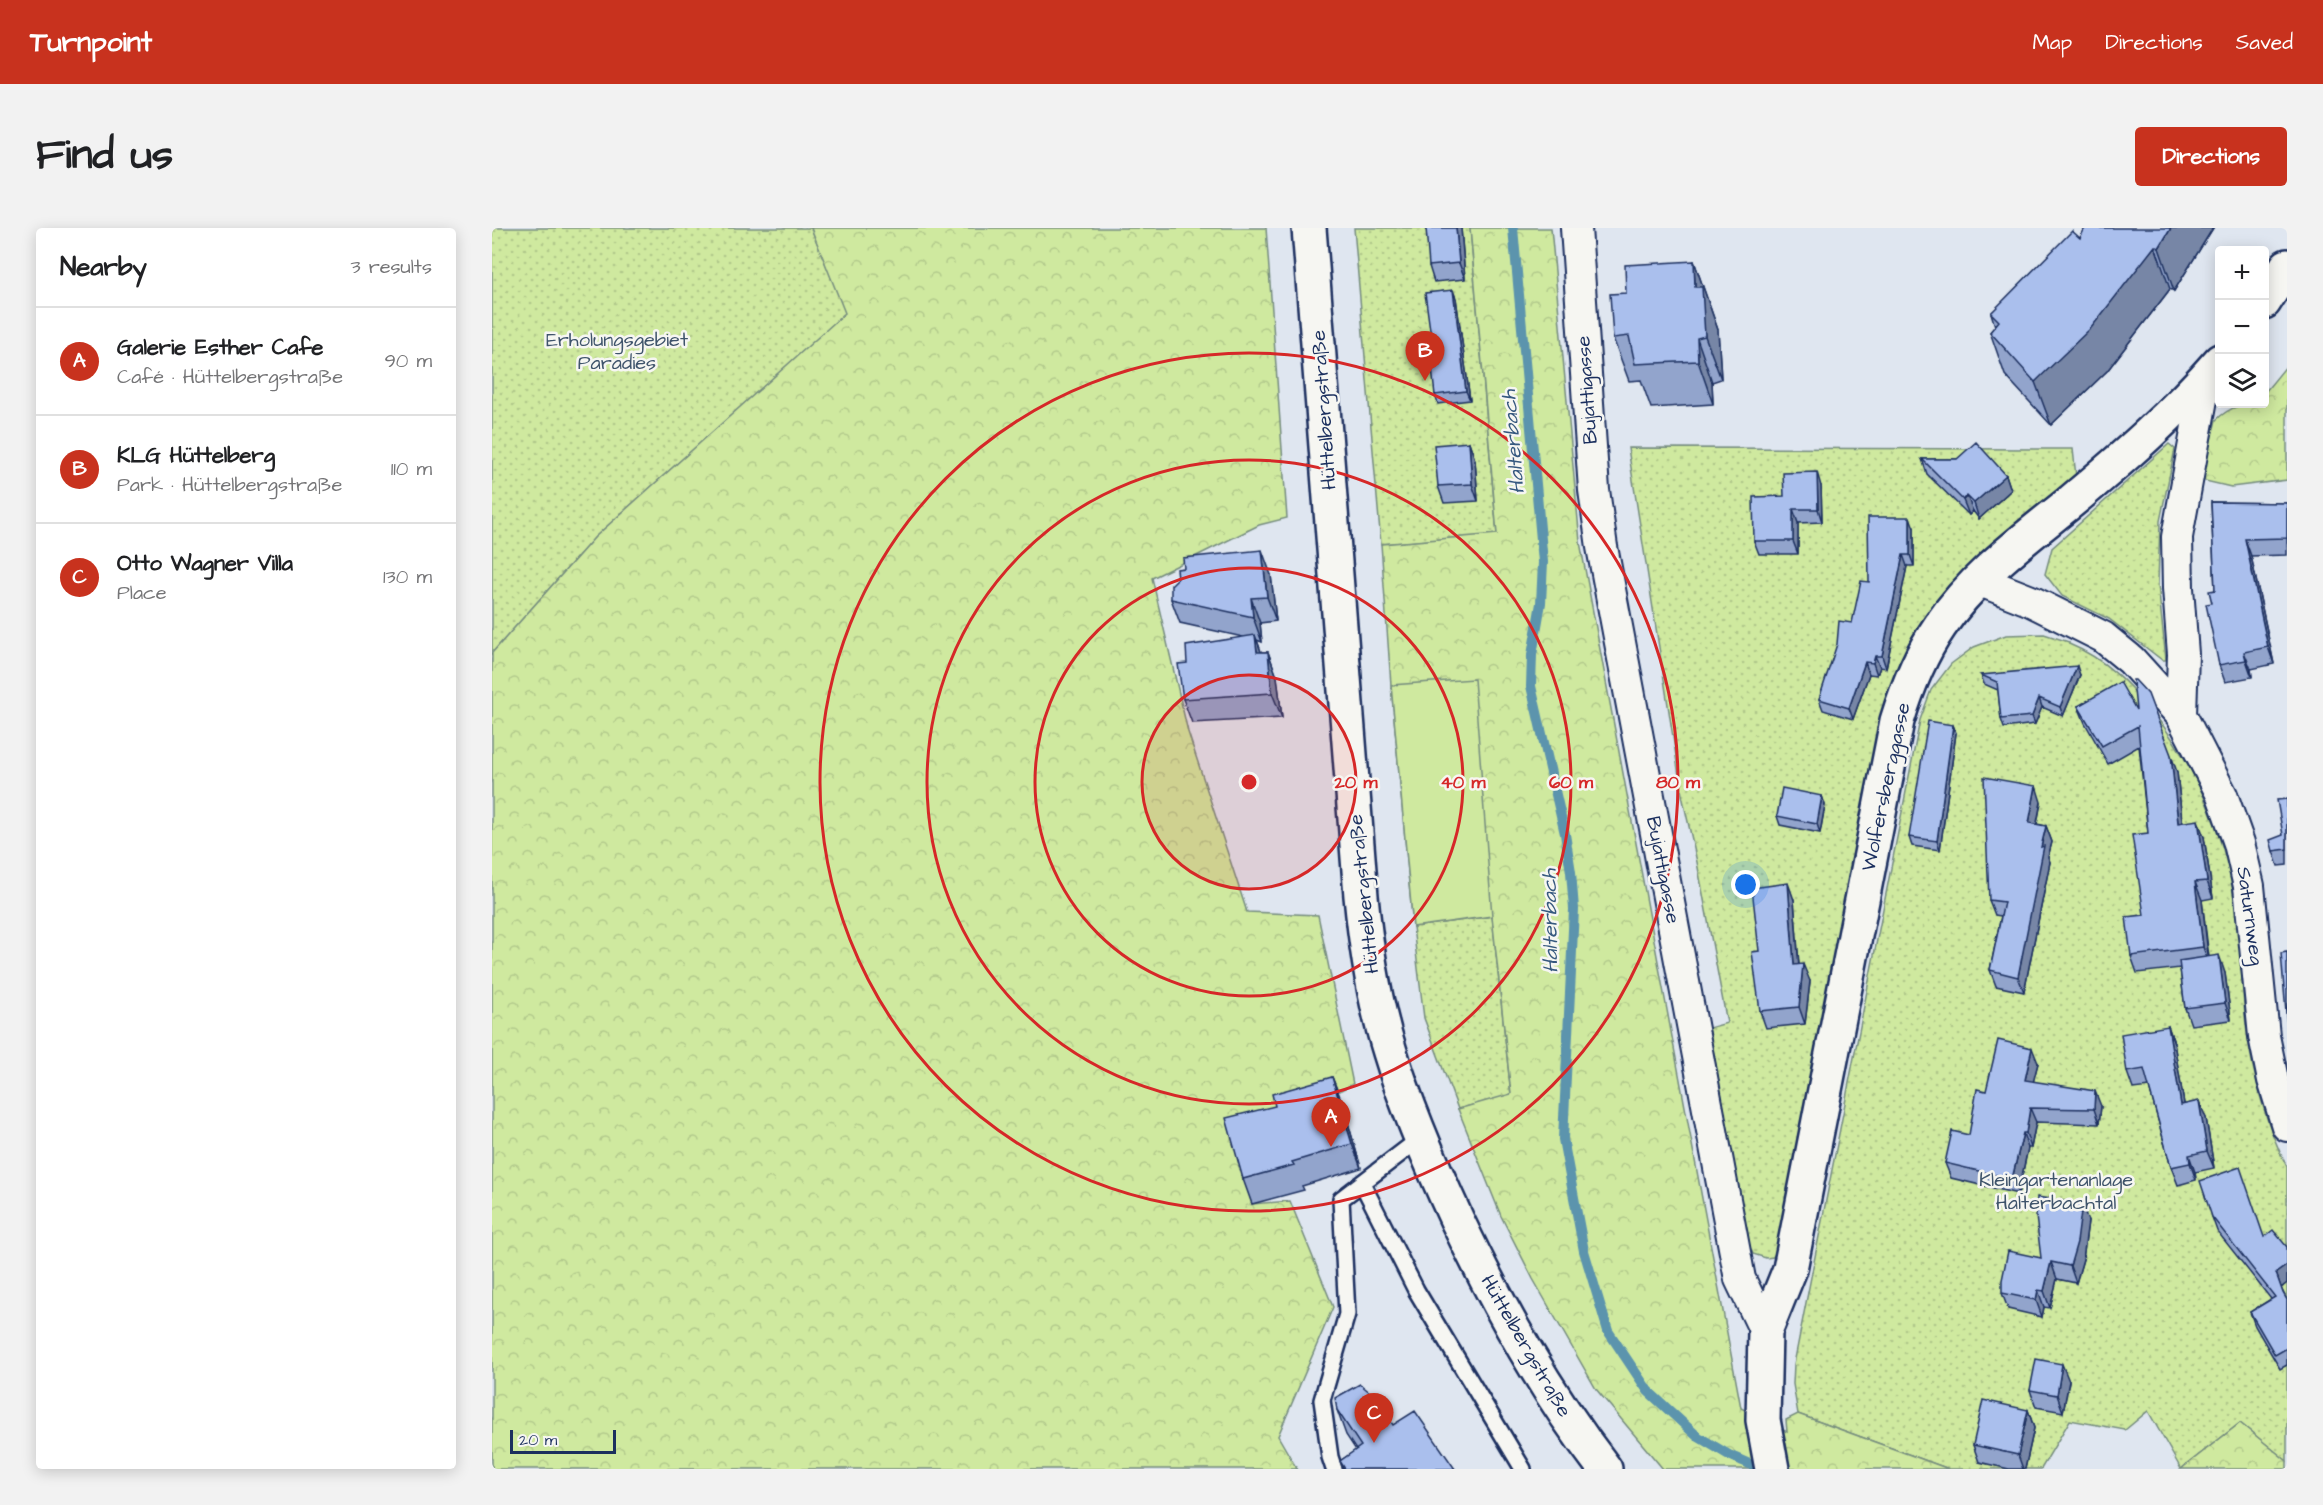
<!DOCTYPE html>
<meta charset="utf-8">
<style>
:root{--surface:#fff;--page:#f2f2f2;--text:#202124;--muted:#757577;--line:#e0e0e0;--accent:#c8321e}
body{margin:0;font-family:"Architects Daughter",sans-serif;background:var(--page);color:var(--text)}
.controls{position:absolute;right:18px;top:18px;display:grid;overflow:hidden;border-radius:6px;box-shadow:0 3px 15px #0003}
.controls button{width:54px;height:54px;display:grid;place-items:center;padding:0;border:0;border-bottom:2px solid var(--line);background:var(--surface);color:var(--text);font:30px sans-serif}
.scale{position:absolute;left:18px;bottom:15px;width:106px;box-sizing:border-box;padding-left:6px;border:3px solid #1b2f5e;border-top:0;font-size:16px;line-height:21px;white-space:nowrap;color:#1b2f5e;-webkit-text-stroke:4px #f6f6f2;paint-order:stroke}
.you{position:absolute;left:1254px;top:657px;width:21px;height:21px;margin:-15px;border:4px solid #fff;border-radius:50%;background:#1a73e8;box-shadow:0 0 0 9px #1a73e833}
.badge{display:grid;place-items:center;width:39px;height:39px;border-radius:50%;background:var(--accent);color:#fff;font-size:20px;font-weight:700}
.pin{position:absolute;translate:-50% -50px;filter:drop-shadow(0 2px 3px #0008)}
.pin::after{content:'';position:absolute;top:32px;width:21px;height:18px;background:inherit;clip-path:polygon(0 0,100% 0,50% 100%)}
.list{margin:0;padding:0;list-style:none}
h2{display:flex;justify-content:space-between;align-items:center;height:78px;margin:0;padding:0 24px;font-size:26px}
h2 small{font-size:20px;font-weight:400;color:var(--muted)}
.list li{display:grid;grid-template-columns:39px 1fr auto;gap:18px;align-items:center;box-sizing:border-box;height:108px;padding:0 24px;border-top:2px solid var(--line)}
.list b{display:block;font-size:22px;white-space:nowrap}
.list p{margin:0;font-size:20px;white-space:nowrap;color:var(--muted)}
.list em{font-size:20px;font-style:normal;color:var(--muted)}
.icon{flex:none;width:33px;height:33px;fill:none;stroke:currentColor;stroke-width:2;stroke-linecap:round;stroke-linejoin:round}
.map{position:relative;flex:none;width:1795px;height:1241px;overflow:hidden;border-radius:6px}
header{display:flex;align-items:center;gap:36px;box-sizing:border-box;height:84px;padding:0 30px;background:var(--accent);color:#fff}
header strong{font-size:28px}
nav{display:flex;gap:33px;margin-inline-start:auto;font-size:21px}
.intro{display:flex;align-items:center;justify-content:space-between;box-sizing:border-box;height:144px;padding:0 36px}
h1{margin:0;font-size:42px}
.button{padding:15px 27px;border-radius:6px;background:var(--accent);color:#fff;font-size:21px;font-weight:700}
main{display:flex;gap:36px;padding:0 36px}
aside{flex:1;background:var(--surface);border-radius:6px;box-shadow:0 3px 15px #0003}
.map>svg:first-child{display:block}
.green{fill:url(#green-dots);stroke:#758c7e;stroke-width:1.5}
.forest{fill:url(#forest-crowns);stroke:#758c7e;stroke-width:1.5}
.pitch{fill:#cfe99f;stroke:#758c7e;stroke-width:1.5}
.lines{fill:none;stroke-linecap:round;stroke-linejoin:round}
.stream{stroke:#5c94ad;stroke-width:10}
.lane-casing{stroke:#1b2f5e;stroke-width:20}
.street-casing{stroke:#1b2f5e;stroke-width:34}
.secondary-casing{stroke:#1b2f5e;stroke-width:38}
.lane{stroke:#f6f6f2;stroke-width:15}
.street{stroke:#f6f6f2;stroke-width:30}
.secondary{stroke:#f6f6f2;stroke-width:33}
.wall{fill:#92a4cc;stroke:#1b2f5e;stroke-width:1.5}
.shaded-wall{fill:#7786a6;stroke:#1b2f5e;stroke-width:1.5}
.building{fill:#aabfed;stroke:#1b2f5e;stroke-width:1.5}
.ring{fill:none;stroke:#d62828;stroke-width:3}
.labels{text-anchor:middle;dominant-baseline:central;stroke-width:5;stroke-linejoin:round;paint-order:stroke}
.park-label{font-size:20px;fill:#3f546b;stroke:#f6f6f2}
.street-label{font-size:20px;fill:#1b2f5e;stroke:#f6f6f2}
.water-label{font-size:21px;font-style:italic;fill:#36597f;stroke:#f6f6f2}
.centre{fill:#d62828;stroke:#f6f6f2;stroke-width:3}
.ring-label{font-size:18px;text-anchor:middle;font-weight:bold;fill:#d62828;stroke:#f6f6f2;stroke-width:5;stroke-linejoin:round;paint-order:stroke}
</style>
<header>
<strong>Turnpoint</strong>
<nav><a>Map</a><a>Directions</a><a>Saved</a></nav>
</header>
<div class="intro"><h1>Find us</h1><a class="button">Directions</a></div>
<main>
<aside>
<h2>Nearby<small>3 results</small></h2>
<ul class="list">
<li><span class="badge">A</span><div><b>Galerie Esther Cafe</b><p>Café · Hüttelbergstraße</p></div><em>90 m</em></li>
<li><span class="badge">B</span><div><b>KLG Hüttelberg</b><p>Park · Hüttelbergstraße</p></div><em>110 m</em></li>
<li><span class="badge">C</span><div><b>Otto Wagner Villa</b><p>Place</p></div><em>130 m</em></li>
</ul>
</aside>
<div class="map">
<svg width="1795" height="1241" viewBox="0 0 1795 1241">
<defs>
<pattern id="green-dots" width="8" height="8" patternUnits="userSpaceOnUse" patternTransform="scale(1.5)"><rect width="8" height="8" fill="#cfe99f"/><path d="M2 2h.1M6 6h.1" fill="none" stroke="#b1c88b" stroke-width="1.8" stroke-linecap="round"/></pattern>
<pattern id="forest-crowns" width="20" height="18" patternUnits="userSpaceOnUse" patternTransform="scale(1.5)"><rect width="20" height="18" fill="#cfe99f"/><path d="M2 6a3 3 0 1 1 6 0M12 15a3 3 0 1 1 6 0" fill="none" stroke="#b1c88b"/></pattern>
</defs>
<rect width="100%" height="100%" fill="#dfe6f0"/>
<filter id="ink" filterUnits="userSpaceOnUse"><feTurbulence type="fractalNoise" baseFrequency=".0167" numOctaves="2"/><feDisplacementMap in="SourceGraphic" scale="12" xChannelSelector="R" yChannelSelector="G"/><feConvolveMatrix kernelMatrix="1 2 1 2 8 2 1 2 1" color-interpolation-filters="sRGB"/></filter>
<g filter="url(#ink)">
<path class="green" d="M 0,0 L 319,0 L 354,85 L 103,309 L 0,425 Z
M 862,0 L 978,0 L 1005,307 L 889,316 Z
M 1677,216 L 1683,221 L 1668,293 L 1666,356 L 1674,432 L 1670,432 L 1617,391 L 1570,368 L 1553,346 L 1560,320 Z
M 1136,220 L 1581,221 L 1584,249 L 1442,380 L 1417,418 L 1400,456 L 1287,1019 L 1281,1029 L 1274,1030 L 1261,1026 L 1257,1017 L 1217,800 L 1235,795 L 1205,634 L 1190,567 Z
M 1552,406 L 1577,414 L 1577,416 C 1614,431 1638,457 1663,487 C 1704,539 1731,604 1742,669 C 1749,714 1749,760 1755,805 C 1761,848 1775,900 1795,939 L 1795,1233 L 1748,1195 L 1689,1241 L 1656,1183 L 1633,1202 L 1578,1192 L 1549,1241 L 1457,1241 L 1306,1186 L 1301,1156 L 1302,1136 L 1428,492 L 1439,462 L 1459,436 L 1482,419 L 1514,407 Z
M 1000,688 L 1019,867 L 966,881 L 932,790 L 921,699 Z"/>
<path class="forest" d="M 319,0 L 774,0 L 795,290 L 767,297 L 660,350 L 696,504 L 755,684 L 826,687 L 861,856 L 743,915 L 760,976 L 798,973 L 841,1079 L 786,1208 L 805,1241 L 0,1241 L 0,425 L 103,309 L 353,85 Z
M 978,0 L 1059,0 L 1088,314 L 1249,1180 L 1295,1204 L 1294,1192 L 1306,1186 L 1457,1241 L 1171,1241 L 1104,1161 L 1041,1051 L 1009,988 L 966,881 L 1019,866 L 1000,688 L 921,699 L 899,457 L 889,316 L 1005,306 Z
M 1795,137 L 1795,252 L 1739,259 L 1709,252 L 1724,192 C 1740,177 1751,176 1772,176 L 1773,164 Z
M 1748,1195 L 1795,1233 L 1795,1241 L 1689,1241 Z"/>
<path class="pitch" d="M 982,451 L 1000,688 L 921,699 L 899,457 Z"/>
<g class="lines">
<path class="stream" d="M 1021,0 L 1051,334 L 1049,375 L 1040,427 L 1039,458 L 1073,606 L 1079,644 L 1082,681 L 1071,911 L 1092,1023 L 1116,1103 L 1156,1163 L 1205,1208 L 1237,1227 L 1269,1241"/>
<g class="lane-casing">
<path id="lane" d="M 870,955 L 924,1062 L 1031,1241
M 842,1241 L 838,1229 L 830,1172 L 855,1086 L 849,971 L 930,909"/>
</g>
<g class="street-casing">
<path id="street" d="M 1084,0 L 1102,262 L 1110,319 L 1248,1051 L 1273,1103
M 1486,352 L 1539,373 L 1611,409 L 1639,432 L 1689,487 L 1730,567 L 1747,615 L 1757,658 L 1772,808 L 1781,852 L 1795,898
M 1689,487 L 1691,426 L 1686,360 L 1685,309 L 1714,149"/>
</g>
<g class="secondary-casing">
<path id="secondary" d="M 817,0 L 869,668 C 874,720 882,773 898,824 C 915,881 940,938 965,992 C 1007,1080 1053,1163 1113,1241
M 1772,74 L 1795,38
M 1280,1241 L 1271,1192 L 1273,1103 L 1298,1041 L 1405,493 C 1415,460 1428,427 1448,398 C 1481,349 1530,313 1576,276 C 1630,231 1682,186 1728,133"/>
</g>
<use href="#lane" class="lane"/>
<use href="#street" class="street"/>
<use href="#secondary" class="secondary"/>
</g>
<path class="wall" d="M 969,0 L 973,51 L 942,54 L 937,38 Z
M 1721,0 L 1682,63 L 1678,61 L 1615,143 L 1559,197 L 1513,147 L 1498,104 L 1503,98 L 1499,85 L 1588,10 Z
M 1202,33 L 1226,102 L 1229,151 L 1220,154 L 1221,176 L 1159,180 L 1149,152 L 1137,153 L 1121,110 L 1134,65 Z
M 964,70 L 978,172 L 946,176 L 943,167 L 942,131 Z
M 977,214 L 983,232 L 986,273 L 952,275 L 946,258 Z
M 1430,231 L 1465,231 L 1514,247 L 1519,262 L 1487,291 L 1481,283 L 1477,287 L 1435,246 Z
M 1329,258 L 1330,294 L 1306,295 L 1306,326 L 1267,326 L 1262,313 L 1292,268 Z
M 1719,274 L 1795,275 L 1795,327 L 1759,328 L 1782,436 L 1759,441 L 1760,449 L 1733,454 L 1727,437 L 1720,375 L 1723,362 Z
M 1422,300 L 1422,338 L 1415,338 L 1394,440 L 1388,439 L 1385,447 L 1377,446 L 1361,491 L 1331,482 L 1327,471 L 1360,395 L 1377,354 Z
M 779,347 L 784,393 L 768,395 L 770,414 L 765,412 L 769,424 L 776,424 L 785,449 L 790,490 L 700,495 L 691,471 L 695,435 L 751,409 L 688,395 L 679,371 Z
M 1489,447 L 1588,447 L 1571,488 L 1550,479 L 1543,496 L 1512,500 L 1509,491 L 1506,462 L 1492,456 Z
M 1586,478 L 1644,482 L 1685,544 L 1690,594 L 1712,609 L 1721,670 L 1710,672 L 1717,729 L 1733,745 L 1739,792 L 1699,797 L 1693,780 L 1688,740 L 1645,745 L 1639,728 L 1652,687 L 1656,605 L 1647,518 L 1616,536 L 1593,495 Z
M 1461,497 L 1464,505 L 1448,622 L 1420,618 L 1417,609 Z
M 1330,568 L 1333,577 L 1328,605 L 1288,597 L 1285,588 Z
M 1795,571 L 1795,637 L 1786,638 L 1781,623 L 1791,607 Z
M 1549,574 L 1545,596 L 1554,598 L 1560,614 L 1556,629 L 1558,634 L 1532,764 L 1504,758 L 1498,742 L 1509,688 L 1503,687 L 1497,672 Z
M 1302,672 L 1307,736 L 1318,753 L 1313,796 L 1274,800 L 1268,783 L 1267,723 Z
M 1676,798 L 1682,815 L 1692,876 L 1714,890 L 1722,940 L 1703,944 L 1704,952 L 1686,957 L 1679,939 L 1657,859 L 1641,861 L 1635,844 Z
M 1546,835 L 1541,853 L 1609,878 L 1607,896 L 1544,894 L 1539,920 L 1536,920 L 1526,966 L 1459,950 L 1453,935 L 1477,907 L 1494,863 Z
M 840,849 L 850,874 L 869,940 L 810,958 L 812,962 L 760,976 L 751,951 L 783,878 Z
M 1720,989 L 1772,1009 L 1795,1019 L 1795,1055 L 1789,1060 L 1795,1072 L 1795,1137 L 1788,1141 L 1763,1098 L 1758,1084 L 1779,1071 L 1725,1003 Z
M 1596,993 L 1591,1031 L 1584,1055 L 1565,1051 L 1558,1080 L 1552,1079 L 1550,1089 L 1516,1081 L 1510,1065 L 1549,1030 Z
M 1577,1153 L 1571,1184 L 1544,1179 L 1538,1162 Z
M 845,1182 L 901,1197 L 963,1241 L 851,1241 L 848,1233 L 864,1222 L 854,1207 Z
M 1536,1182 L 1542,1200 L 1533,1241 L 1517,1241 L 1487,1234 L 1481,1217 Z"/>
<path class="shaded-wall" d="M 964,0 L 969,0 L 973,51 L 967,35 Z
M 1679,0 L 1721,0 L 1682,63 L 1667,20 Z
M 1663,18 L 1678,61 L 1615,143 L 1559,197 L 1543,154 Z
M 1202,33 L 1226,102 L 1229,151 L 1213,108 L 1203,59 Z
M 961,62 L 964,70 L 978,172 L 974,163 Z
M 1205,110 L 1220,154 L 1221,176 L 1206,133 Z
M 977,214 L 983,232 L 986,273 L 980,256 Z
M 1325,244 L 1329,258 L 1330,294 L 1326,281 Z
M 1514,247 L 1519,262 L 1487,291 L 1482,275 Z
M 1475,268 L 1481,283 L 1477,287 L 1471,272 Z
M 1301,281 L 1306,295 L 1306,326 L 1301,313 Z
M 1418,289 L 1422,300 L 1422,338 L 1418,327 Z
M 1753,311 L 1759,328 L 1782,436 L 1776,419 Z
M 770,322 L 779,347 L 784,393 L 775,369 Z
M 1411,327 L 1415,338 L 1394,440 L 1390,428 Z
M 759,370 L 768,395 L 770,414 L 761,389 Z
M 763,407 L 772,432 L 765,424 Z
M 776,424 L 785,449 L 790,490 L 780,465 Z
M 1752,424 L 1759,441 L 1760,449 L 1754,432 Z
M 1383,428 L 1388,439 L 1385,447 L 1381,435 Z
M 1373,434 L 1377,446 L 1361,491 L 1357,480 Z
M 1585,438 L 1588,447 L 1571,488 L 1568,479 Z
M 1547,470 L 1550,479 L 1543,496 L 1540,488 Z
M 1461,497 L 1464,505 L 1448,622 L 1445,613 Z
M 1679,527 L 1685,544 L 1692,612 L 1686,595 Z
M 1544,558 L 1549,574 L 1542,610 L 1537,595 Z
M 1330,568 L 1333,577 L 1328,605 L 1325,596 Z
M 1706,592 L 1712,609 L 1721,670 L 1715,653 Z
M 1554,598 L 1560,614 L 1556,629 L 1558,634 L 1532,764 L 1526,749 L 1549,619 Z
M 1703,654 L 1710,672 L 1717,736 L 1711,719 Z
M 1296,655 L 1302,672 L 1308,754 L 1302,737 Z
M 1727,727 L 1733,745 L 1739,792 L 1733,775 Z
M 1311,736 L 1318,753 L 1313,796 L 1307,779 Z
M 1676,798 L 1682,815 L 1695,894 L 1689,877 Z
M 1540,820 L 1546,835 L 1538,867 L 1533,852 Z
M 840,849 L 850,874 L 869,940 L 860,916 Z
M 1603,863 L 1609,878 L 1607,896 L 1602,881 Z
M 1707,873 L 1714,890 L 1722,940 L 1715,923 Z
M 1538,880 L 1544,894 L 1539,920 L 1534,905 Z
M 1531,905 L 1536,920 L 1526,966 L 1520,951 Z
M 1697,927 L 1703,944 L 1704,952 L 1698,935 Z
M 1590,976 L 1596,993 L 1591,1031 L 1584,1055 L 1578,1038 Z
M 1559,1034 L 1565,1051 L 1558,1080 L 1552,1063 Z
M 1795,1037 L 1795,1055 L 1789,1060 L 1784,1045 Z
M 1546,1062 L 1552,1079 L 1550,1089 L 1544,1072 Z
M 1570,1136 L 1577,1153 L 1571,1184 L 1565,1167 Z
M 1536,1182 L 1542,1200 L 1533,1241 L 1531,1241 L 1526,1227 Z"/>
<path class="building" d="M 934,0 L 964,0 L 967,35 L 937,38 Z
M 1593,0 L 1679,0 L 1667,20 L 1663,18 L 1599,100 L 1543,154 L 1498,104 L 1507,93 L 1499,85 L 1580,3 L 1588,10 Z
M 1202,33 L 1203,59 L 1210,59 L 1213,108 L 1205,110 L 1206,133 L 1143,136 L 1137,108 L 1121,110 L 1118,66 L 1134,65 L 1133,37 Z
M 961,62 L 974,163 L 943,167 L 939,132 L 942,131 L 933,65 Z
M 977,214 L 980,256 L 946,258 L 942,217 Z
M 1484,214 L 1514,247 L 1482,275 L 1475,268 L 1471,272 L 1430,231 L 1465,231 Z
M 1325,244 L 1326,281 L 1301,281 L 1301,313 L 1262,313 L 1261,269 L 1292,268 L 1291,245 Z
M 1719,274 L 1795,275 L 1795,310 L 1753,311 L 1776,419 L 1752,424 L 1754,432 L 1727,437 L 1714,376 L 1720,375 L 1717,363 L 1723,362 Z
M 1376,289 L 1418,289 L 1418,327 L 1411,327 L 1390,428 L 1383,428 L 1381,435 L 1373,434 L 1357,480 L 1327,471 L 1345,416 L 1347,393 L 1360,395 L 1369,353 L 1377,354 Z
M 770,322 L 775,369 L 759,370 L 761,389 L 679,371 L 679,357 L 686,350 L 685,341 L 692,340 L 691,330 Z
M 763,407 L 765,424 L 776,424 L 780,465 L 691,471 L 686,436 L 695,435 L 694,418 Z
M 1585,438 L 1568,479 L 1547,470 L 1540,488 L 1509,491 L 1505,454 L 1489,447 Z
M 1641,452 L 1643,452 L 1656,466 L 1679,527 L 1686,595 L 1706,592 L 1715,653 L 1703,654 L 1711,719 L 1639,728 L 1634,689 L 1652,687 L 1640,607 L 1656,605 L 1646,498 L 1610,518 L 1586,478 L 1628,454 L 1644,482 Z
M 1436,493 L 1461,497 L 1445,613 L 1417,609 Z
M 1492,549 L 1544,558 L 1537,595 L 1554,598 L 1549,619 L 1552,618 L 1526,749 L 1498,742 L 1512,674 L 1497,672 Z
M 1290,560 L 1330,568 L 1325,596 L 1285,588 Z
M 1795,571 L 1795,621 L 1781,623 L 1778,612 L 1791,607 L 1785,572 Z
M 1296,655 L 1302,737 L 1311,736 L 1307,779 L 1268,783 L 1260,724 L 1267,723 L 1260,660 Z
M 1795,724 L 1795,797 L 1789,725 Z
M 1727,727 L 1733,775 L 1693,780 L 1687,733 Z
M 1676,798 L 1689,877 L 1707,873 L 1715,923 L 1697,927 L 1698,935 L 1679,939 L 1652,841 L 1635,844 L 1629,806 Z
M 1506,812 L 1540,820 L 1533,852 L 1603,863 L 1602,881 L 1538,880 L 1534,905 L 1531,905 L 1520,951 L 1453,935 L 1460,903 L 1477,907 L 1485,861 L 1494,863 Z
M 840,849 L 860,916 L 800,934 L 802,937 L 751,951 L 734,890 L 783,878 L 780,866 Z
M 1748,939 L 1772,1009 L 1781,1002 L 1795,1019 L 1795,1037 L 1784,1045 L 1791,1065 L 1795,1072 L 1795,1120 L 1783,1127 L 1758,1084 L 1783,1069 L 1720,989 L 1708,953 Z
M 1545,969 L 1590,976 L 1585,1014 L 1578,1038 L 1559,1034 L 1552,1063 L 1546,1062 L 1544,1072 L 1510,1065 L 1510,1052 L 1516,1023 L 1549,1030 L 1544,988 Z
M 1544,1131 L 1570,1136 L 1565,1167 L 1538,1162 Z
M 868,1156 L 880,1166 L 901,1197 L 923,1183 L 963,1241 L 853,1241 L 848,1233 L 869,1218 L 845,1182 L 843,1170 Z
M 1491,1172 L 1536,1182 L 1526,1227 L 1481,1217 Z"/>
</g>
<circle cx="757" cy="554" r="107" fill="#d62828" fill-opacity=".12"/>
<g class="ring">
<circle cx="757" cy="554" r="107"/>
<circle cx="757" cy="554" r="214"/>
<circle cx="757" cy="554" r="322"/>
<circle cx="757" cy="554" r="429"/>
</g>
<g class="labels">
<g class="park-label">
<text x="125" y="112">Erholungsgebiet<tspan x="125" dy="23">Paradies</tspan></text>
<text x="1564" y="952">Kleingartenanlage<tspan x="1564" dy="23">Halterbachtal</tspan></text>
</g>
<g class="street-label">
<text transform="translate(1095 162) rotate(-94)">Bujattigasse</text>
<text transform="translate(832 182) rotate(-94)">Hüttelbergstraße</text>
<text transform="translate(1394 559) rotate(-78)">Wolfersberggasse</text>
<text transform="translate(1171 642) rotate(79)">Bujattigasse</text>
<text transform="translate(872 666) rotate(-96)">Hüttelbergstraße</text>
<text transform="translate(1758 688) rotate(82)">Saturnweg</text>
<text transform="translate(1034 1118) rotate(60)">Hüttelbergstraße</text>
</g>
<g class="water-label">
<text transform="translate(1021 214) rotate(-95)">Halterbach</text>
<text transform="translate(1058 693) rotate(-91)">Halterbach</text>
</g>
</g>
<circle cx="757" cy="554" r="9" class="centre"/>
<g class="ring-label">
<text x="864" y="560">20 m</text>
<text x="971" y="560">40 m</text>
<text x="1079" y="560">60 m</text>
<text x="1186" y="560">80 m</text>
</g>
</svg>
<div class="controls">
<button>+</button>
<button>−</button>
<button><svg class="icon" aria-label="layers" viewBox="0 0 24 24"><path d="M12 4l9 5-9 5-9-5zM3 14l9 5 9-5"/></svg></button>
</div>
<div class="scale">20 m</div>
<div class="you"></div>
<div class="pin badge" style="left:839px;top:919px">A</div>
<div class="pin badge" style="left:933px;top:153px">B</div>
<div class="pin badge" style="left:882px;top:1215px">C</div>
</div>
</main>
